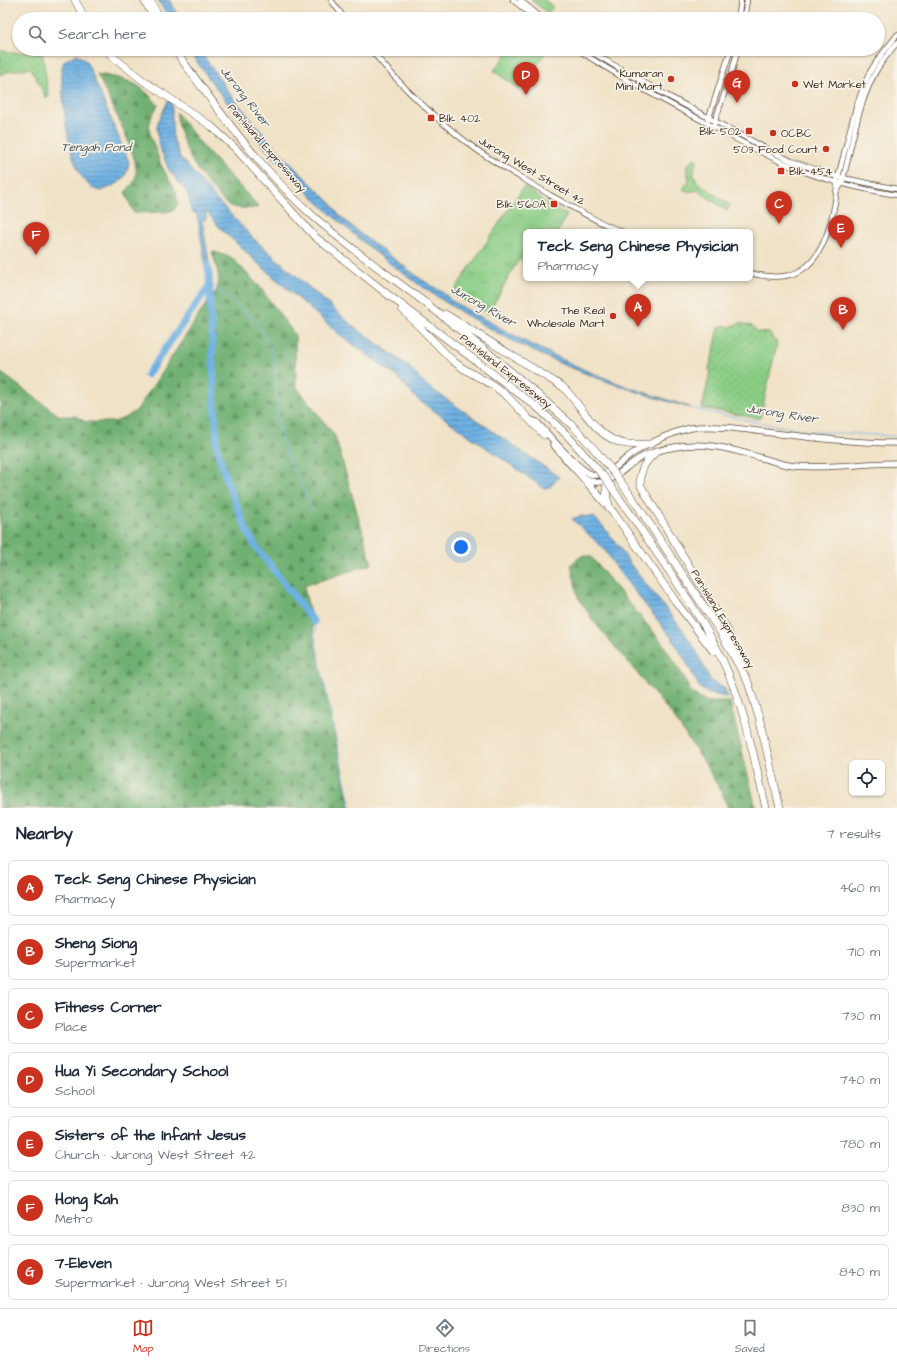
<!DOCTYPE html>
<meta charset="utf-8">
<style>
:root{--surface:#fff;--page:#f2f2f3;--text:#1f2937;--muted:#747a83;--line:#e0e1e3;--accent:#c8321e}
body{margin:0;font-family:"Architects Daughter",sans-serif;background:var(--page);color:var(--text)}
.controls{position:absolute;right:12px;bottom:12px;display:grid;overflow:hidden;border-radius:6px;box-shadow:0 1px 3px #0004}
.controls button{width:36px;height:36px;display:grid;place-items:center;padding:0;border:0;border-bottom:1px solid var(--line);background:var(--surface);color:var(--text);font:20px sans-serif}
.you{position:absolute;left:461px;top:547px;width:14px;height:14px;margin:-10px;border:3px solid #fff;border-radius:50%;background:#1a73e8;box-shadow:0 0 0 6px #1a73e833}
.badge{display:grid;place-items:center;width:26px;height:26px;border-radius:50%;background:var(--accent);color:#fff;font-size:13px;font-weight:700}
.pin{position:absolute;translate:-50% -33px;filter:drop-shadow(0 1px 2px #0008)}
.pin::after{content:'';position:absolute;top:21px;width:14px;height:12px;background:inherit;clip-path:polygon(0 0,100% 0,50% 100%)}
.popup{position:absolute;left:523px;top:229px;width:230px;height:52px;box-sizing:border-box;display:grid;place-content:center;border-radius:6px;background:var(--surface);filter:drop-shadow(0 1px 3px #0005);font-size:13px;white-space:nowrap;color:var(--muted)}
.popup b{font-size:15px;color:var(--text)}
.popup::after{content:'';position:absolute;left:50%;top:100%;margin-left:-8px;border:8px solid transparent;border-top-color:var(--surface)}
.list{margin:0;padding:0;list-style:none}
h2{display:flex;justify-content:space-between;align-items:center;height:52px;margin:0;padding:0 16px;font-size:17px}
h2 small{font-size:13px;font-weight:400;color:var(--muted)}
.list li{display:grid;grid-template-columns:26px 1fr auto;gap:12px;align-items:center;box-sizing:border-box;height:56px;margin:0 8px 8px;padding:0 8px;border:1px solid var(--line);border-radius:6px}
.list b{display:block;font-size:15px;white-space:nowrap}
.list p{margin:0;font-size:13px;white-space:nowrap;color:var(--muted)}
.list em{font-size:13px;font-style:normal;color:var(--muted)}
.icon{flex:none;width:22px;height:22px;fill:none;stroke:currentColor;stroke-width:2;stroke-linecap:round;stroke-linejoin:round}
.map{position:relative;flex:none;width:897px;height:808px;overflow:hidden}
.search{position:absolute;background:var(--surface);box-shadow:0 1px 3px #0004;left:12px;right:12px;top:12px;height:44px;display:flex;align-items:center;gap:10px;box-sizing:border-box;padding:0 14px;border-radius:22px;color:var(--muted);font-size:15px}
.sheet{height:500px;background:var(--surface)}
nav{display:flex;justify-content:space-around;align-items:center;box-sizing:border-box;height:56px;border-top:1px solid var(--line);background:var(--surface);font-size:11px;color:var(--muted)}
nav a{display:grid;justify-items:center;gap:2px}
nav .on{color:var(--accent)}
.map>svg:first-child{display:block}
.grass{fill:url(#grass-tufts);stroke:#627c52}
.forest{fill:url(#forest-firs);stroke:#556d48}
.park{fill:url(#park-dots);stroke:#627c52}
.garden{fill:#8acd85;stroke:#627c52}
.water{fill:url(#water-rules);stroke:#546e80}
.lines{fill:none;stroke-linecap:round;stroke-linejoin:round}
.stream{stroke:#6db1e3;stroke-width:1}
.river{stroke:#6db1e3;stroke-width:7}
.minor-casing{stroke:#564637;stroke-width:6}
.major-casing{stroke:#564637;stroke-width:7}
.highway-casing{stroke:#564637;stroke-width:8}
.minor{stroke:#fff;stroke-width:4.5}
.major{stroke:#fff;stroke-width:5.5}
.highway{stroke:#fff;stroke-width:7}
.highway-bridge-casing{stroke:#564637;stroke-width:8;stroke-linecap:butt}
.highway-bridge{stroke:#fff;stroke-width:7}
.poi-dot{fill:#c8321e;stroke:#f7f3e8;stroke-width:1.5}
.labels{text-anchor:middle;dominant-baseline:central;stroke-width:3.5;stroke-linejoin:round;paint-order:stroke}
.poi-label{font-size:11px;fill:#3b2a1e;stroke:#f7f3e8;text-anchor:end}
.street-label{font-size:11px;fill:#3b2a1e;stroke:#f7f3e8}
.water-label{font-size:12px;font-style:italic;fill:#4a5259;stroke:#f7f3e8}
</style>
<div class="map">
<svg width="897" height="808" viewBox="0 0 897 808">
<defs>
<pattern id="grass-tufts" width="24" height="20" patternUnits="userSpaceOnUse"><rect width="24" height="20" fill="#8acd85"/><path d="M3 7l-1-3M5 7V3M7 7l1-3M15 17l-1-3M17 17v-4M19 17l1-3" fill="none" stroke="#78b072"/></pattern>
<pattern id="forest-firs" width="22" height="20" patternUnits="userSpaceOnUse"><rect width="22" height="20" fill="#6fb072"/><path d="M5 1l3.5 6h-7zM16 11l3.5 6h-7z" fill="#5c8f5d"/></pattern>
<pattern id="park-dots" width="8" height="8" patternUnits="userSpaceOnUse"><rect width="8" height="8" fill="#8acd85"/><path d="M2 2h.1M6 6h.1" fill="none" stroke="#78b072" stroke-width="1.8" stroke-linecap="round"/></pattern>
<pattern id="water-rules" width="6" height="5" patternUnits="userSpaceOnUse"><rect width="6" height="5" fill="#6db1e3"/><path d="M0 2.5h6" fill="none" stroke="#5b90b7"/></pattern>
</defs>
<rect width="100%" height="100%" fill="#f7f3e8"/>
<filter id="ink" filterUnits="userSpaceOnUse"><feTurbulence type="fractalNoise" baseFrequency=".025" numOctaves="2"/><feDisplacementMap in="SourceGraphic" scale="8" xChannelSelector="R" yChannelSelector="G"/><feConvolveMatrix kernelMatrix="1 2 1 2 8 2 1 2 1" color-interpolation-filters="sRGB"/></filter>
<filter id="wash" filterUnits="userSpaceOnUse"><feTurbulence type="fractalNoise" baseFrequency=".012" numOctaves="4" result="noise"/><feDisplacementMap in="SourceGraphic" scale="16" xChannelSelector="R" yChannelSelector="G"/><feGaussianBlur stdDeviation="0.9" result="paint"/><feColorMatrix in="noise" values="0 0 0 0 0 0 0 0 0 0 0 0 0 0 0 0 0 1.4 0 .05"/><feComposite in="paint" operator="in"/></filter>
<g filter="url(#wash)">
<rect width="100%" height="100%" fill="#f0e2c6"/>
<path class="grass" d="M 531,0 L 545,0 L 553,7 L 548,13 Z
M 694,158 L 698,161 L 694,167 L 695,172 L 693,173 L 693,176 L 695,176 L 697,182 L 730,205 L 727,211 L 697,190 L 688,192 L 683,189 L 689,180 L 686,167 Z
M 524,186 L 547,204 L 567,215 L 558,232 L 526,232 L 526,262 L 519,259 L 488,314 L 452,294 Z"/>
<path class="forest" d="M 97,74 C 126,79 139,81 158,105 L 151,118 L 149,127 L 150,134 L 161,165 L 176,192 L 178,203 L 174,210 L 166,212 L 134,213 L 125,192 C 130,187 136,182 136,174 C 139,156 106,93 97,74 Z
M 176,112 L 204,148 L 259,207 C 251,209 236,209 228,205 C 224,203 220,197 217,194 C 193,168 182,147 176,112 Z
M 212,251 L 232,258 L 259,286 L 295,335 L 296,386 L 335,436 L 372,564 L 304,586 L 350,808 L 0,808 L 0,372 L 60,416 L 75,416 L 86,422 L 114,422 L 127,417 L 137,410 L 206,304 C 226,285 218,275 212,251 Z
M 583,555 L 591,557 L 660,640 L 680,670 L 691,692 L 699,698 L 709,702 L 730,702 L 756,808 L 728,808 L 722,793 L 705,764 L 673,716 L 594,622 L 578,597 L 571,564 Z"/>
<path class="park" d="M 0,51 L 38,54 L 42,51 L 49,97 L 46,98 L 31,68 L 10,71 L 0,75 Z
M 740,323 L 752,326 L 758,332 L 769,333 L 777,343 L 760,419 L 702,408 L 710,372 L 709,368 L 714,351 L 719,327 L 724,325 L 730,327 Z"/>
<path class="garden" d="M 510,49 L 548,49 L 520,89 L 494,71 Z"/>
<path class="water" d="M 158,0 L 169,0 L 180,19 L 169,19 Z
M 188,49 L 199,49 L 229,93 L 253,122 L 295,168 L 331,203 L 338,214 L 358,232 L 421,279 L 445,294 L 452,301 L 477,315 L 526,342 L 585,370 L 628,387 L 690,407 L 690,408 C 648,396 605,382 564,365 C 411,300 281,186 188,49 Z
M 77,54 L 85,60 L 89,67 L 129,162 C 126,182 118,184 101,191 C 97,190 92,189 90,186 C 65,164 64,102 61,71 L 64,61 Z
M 169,99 L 172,103 L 172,127 L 173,138 L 180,157 L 216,199 L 252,237 L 352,325 L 408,366 L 426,385 L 559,477 L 551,486 L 545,489 L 417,399 L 396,376 L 339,334 L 261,266 L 220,228 L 206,211 L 206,219 L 202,220 L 211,273 L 207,274 L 197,214 L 191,212 L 188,194 L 169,170 L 161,151 L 158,139 L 157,127 L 158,122 Z
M 581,516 L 594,517 L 602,525 L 619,547 L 630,564 L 682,629 L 696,650 L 711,681 L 719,686 L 724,687 L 727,697 L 709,694 L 700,688 L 684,658 L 671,637 L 619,572 L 604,549 L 572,519 Z"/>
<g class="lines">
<path class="stream" d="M 209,282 C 225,296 254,316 264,334 C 281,363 274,400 280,432 C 285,456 303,488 313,511
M 690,408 L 765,424 L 817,432 L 897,436
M 314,622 L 316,630 L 313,634 L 351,808"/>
<path class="river" d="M 207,264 L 209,273 L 217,448 L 227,482 L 247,531 L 256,547 L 314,622
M 147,375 L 209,286"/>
</g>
</g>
<g filter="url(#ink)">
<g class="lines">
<g class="minor-casing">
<path id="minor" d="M 331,0 L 345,19
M 513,0 L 536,19
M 520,0 L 543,19
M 738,19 L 741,0
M 744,19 L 747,0
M 370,49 C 400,85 435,119 473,147 C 497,165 524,179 550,195 C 574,208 598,223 623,232
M 577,49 C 617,76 660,99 703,121 C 735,138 767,157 800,170 C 830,182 866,190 897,195
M 586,49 L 666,95 L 765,148 L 791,161 L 838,177 L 897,189
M 708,120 L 731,49
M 714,124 L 732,71 L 738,49
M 837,191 L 842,183 C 852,146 857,107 875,73 C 881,62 889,53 897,43
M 750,273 C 795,285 818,268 830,224 C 834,210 837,196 837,181 C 847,145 853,107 870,72 C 877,59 888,47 897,35"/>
</g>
<g class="major-casing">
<path id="major" d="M 529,419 L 537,422 C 547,433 581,474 594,475 C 609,477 623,459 635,452 C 652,442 672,432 691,428 C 715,424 748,430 773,433 C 814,438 855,443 897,443
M 553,444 C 563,456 580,480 595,482 C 614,484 625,466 640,458 C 651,452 663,449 675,447 C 703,441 731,449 758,457 C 770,460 782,465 794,466 C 828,469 863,463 897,463"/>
</g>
<g class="highway-casing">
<path id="highway" d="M 75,0 L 85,19
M 144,0 L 155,19
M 150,0 L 160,19
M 107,49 L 111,55 L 141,79 L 211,126 L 236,149 L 314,236 L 391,297 L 537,407 L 567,435
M 174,49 C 216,107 259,168 313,216 C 348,247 386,273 423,301 C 475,341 526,383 574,427
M 402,309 L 453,361 L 464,369 L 494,386 L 508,397 L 544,435
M 445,314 L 563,387 C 583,407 596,439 626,444 C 634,445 643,444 651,444
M 657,451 C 646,461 638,470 641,486 L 727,629 L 743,667
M 578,472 L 613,512 L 676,602 L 713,651
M 609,472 C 607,483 604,494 609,505
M 645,517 L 721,633 L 748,682 L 760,721 L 780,808
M 636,522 C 665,566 699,611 722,659 C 744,706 754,757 766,808"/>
</g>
<use href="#minor" class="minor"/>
<use href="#major" class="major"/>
<use href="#highway" class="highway"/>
<g class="highway-bridge-casing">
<path id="highway-bridge" d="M 574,427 C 601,455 624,484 645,517
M 567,435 L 605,478 L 636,522"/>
</g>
<use href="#highway-bridge" class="highway-bridge"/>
</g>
</g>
<g class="poi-dot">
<circle cx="671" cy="79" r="4"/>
<circle cx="795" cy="84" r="4"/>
<rect x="427" y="114" width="8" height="8" rx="2"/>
<rect x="745" y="127" width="8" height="8" rx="2"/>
<circle cx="773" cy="133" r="4"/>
<circle cx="826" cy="149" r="4"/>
<rect x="777" y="167" width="8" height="8" rx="2"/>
<rect x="550" y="200" width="8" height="8" rx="2"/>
<circle cx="613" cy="316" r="4"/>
</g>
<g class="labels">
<g class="poi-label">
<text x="663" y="73">Kumaran<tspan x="663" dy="13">Mini Mart</tspan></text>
<text x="803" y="84" text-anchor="start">Wet Market</text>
<text x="439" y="118" text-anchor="start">Blk 402</text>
<text x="741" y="131">Blk 502</text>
<text x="781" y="133" text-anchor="start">OCBC</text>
<text x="818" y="149">503 Food Court</text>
<text x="789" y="171" text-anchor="start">Blk 454</text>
<text x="546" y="204">Blk 560A</text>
<text x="605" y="310">The Real<tspan x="605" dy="13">Wholesale Mart</tspan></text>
</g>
<g class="street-label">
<text transform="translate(267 148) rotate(49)">Pan-Island Expressway</text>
<text transform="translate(532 171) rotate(31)">Jurong West Street 42</text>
<text transform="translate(506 371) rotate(38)">Pan-Island Expressway</text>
<text transform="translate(723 619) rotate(59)">Pan-Island Expressway</text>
</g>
<g class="water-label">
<text transform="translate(245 97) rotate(52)">Jurong River</text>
<text x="96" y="147">Tengah Pond</text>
<text transform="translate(483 306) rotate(30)">Jurong River</text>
<text transform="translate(782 414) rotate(9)">Jurong River</text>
</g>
</g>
</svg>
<div class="controls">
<button><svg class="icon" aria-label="locate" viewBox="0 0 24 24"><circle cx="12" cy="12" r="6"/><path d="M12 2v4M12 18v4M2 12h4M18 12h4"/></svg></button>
</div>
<div class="you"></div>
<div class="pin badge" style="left:638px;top:327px">A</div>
<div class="popup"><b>Teck Seng Chinese Physician</b>Pharmacy</div>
<div class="pin badge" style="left:843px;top:330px">B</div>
<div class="pin badge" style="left:779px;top:224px">C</div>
<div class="pin badge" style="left:526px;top:95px">D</div>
<div class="pin badge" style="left:841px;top:248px">E</div>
<div class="pin badge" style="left:36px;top:255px">F</div>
<div class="pin badge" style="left:737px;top:103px">G</div>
<div class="search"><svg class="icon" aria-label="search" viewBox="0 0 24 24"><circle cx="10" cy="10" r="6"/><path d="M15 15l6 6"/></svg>Search here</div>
</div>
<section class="sheet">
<h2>Nearby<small>7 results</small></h2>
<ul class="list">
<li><span class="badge">A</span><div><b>Teck Seng Chinese Physician</b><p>Pharmacy</p></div><em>460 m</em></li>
<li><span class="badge">B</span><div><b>Sheng Siong</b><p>Supermarket</p></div><em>710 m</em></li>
<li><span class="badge">C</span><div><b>Fitness Corner</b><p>Place</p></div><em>730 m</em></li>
<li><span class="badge">D</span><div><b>Hua Yi Secondary School</b><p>School</p></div><em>740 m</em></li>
<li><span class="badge">E</span><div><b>Sisters of the Infant Jesus</b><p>Church · Jurong West Street 42</p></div><em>780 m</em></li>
<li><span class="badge">F</span><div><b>Hong Kah</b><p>Metro</p></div><em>830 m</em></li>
<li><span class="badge">G</span><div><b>7-Eleven</b><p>Supermarket · Jurong West Street 51</p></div><em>840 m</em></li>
</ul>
</section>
<nav>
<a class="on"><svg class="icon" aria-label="map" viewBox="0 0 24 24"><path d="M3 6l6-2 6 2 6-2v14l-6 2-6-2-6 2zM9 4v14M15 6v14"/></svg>Map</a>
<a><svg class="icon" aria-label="directions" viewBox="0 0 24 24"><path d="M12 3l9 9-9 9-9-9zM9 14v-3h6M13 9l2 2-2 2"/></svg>Directions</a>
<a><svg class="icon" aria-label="saved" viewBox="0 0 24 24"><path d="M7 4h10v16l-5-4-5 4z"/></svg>Saved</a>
</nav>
